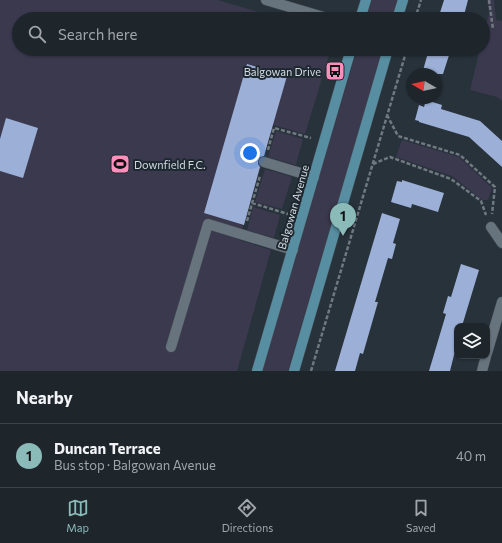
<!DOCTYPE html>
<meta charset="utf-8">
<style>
:root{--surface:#1e262c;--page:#262e34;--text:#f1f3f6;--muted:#a1a5a9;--line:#3c4348;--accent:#8bbbb9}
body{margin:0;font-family:Commissioner,sans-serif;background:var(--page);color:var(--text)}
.controls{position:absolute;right:12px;bottom:12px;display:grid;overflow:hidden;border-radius:8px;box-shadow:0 1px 3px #0004}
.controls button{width:36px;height:36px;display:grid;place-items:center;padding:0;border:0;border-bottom:1px solid var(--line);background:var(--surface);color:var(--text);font:20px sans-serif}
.compass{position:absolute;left:406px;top:68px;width:36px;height:36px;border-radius:50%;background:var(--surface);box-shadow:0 1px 3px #0004;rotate:279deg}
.you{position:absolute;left:250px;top:153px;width:14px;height:14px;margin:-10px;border:3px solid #fff;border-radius:50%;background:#1a73e8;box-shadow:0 0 0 6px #1a73e833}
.badge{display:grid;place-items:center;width:26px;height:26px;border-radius:50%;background:var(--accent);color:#111;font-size:13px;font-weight:700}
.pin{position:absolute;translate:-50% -33px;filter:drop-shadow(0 1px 2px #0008)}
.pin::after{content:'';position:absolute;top:21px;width:14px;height:12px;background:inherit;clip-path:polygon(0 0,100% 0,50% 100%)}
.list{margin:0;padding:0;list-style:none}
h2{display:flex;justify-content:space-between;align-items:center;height:52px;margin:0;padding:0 16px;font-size:17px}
h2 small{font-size:13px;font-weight:400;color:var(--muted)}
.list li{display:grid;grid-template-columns:26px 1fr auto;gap:12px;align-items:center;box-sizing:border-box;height:64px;padding:0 16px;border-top:1px solid var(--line)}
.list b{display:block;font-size:15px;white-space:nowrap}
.list p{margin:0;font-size:13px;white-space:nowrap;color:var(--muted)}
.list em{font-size:13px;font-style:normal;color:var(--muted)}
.icon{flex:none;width:22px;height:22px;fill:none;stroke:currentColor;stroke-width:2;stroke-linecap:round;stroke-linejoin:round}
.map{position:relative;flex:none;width:502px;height:371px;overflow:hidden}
.search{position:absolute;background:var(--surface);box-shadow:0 1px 3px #0004;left:12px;right:12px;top:12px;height:44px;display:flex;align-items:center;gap:10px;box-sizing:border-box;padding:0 14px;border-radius:22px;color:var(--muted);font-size:15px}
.sheet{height:116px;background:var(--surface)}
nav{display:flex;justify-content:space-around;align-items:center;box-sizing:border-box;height:56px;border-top:1px solid var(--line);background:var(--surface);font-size:11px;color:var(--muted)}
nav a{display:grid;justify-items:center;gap:2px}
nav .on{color:var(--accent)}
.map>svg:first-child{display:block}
.green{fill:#3a394e}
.building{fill:#9cafd6}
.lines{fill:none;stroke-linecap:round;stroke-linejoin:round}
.lane-casing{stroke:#475057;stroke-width:11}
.street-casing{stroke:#475057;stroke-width:11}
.secondary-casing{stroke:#475057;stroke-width:11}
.path{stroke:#707980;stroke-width:2.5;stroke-dasharray:4 2;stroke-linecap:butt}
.lane{stroke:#67737d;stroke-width:10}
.street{stroke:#67737d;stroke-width:10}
.secondary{stroke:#578ea1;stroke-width:10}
.labels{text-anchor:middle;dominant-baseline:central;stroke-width:4;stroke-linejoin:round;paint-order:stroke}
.poi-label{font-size:11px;fill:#d4dbe0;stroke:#1e2831;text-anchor:end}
.street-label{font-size:11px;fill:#d4dbe0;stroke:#1e2831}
</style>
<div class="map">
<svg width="502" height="371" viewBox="0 0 502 371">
<rect width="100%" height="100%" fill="#28323b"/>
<path class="green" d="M 0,0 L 218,0 L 282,19 L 19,19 L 19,49 L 331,49 L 305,134 L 273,125 L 239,240 L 271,250 L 237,371 L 0,371 Z
M 372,0 L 398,0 L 392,19 L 366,19 Z
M 487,0 L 494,0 L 496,20 L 502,21 L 502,101 L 497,97 L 470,90 L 480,49 L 483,49 L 483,37 L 489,14 Z
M 357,49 L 383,49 L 288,371 L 262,371 Z
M 276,131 L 303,139 L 296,165 L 268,157 Z
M 402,140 L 459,157 L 492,188 L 488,200 L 482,200 L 452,176 L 396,157 Z
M 265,169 L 292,177 L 282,209 L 255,202 Z
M 253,207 L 280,215 L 274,238 L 247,230 Z"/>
<path class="building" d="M 444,0 L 468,0 L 463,19 L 438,19 Z
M 429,49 L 451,49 L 443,74 L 422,74 Z
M 247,64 L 287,76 L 264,156 L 260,157 L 258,161 L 258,164 L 260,167 L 244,225 L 204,213 Z
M 426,100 L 442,105 L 441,109 L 480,121 L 502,141 L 502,167 L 469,137 L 419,122 L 419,121 L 415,120 L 419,105 L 424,107 Z
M 6,118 L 38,128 L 23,178 L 0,171 L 0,139 Z
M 402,180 L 444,193 L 438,212 L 412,204 L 411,208 L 391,202 L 397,181 L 402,182 Z
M 382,213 L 400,219 L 393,243 L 396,244 L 392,259 L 388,258 L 375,302 L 378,302 L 363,354 L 360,353 L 355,371 L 335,371 Z
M 461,264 L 479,270 L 462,326 L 457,326 L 457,343 L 450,371 L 429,371 L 446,314 L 443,313 L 448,296 L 451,297 Z"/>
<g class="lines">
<g class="lane-casing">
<path id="lane" d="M 264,162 L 314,177
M 171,347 L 208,224 L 293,250"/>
</g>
<g class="street-casing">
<path id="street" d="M 266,0 L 330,19
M 491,227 L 502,243
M 487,353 L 502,302
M 482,371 L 486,356"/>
</g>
<g class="secondary-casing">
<path id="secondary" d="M 360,19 L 366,0
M 397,19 L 403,0
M 257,371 L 351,49
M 294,371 L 388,49"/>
</g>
<path class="path" d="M 489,0 L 493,29
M 415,19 L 421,0
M 387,115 L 398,136 L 460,155 L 495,187 L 492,214
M 268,150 L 274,128 L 311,138
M 373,164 L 390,157 L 451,179 L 481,201 L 486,215
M 252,203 L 288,214
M 247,221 L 260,176
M 311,371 L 407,49"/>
<use href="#lane" class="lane"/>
<use href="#street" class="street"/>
<use href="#secondary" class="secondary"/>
</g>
<defs>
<g id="bus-square" transform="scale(1)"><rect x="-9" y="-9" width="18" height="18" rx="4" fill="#fe8ebc" stroke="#1e2831"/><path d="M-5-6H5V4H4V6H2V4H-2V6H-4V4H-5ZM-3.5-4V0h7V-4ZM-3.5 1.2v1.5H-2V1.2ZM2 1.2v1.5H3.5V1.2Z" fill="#111"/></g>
<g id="stadium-square" transform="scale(1)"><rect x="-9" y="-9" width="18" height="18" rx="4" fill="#fe8ebc" stroke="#1e2831"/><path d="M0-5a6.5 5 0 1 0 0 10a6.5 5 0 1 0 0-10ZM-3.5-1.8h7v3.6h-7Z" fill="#111"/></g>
</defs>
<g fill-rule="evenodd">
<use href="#bus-square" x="335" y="71"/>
<use href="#stadium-square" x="120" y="164"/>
</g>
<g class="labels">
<g class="poi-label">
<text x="321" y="71">Balgowan Drive</text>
<text x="134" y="164" text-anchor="start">Downfield F.C.</text>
</g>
<g class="street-label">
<text transform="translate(293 207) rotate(-74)">Balgowan Avenue</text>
</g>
</g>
</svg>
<div class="controls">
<button><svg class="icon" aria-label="layers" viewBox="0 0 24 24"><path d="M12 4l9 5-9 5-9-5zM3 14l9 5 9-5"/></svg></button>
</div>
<svg class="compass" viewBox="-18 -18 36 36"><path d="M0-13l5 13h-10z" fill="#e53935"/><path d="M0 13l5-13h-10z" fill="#a1a5a9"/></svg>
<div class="you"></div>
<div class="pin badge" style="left:343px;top:236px">1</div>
<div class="search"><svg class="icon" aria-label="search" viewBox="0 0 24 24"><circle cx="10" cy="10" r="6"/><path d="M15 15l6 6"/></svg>Search here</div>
</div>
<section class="sheet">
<h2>Nearby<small></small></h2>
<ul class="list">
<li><span class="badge">1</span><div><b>Duncan Terrace</b><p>Bus stop · Balgowan Avenue</p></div><em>40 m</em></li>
</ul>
</section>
<nav>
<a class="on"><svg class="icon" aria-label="map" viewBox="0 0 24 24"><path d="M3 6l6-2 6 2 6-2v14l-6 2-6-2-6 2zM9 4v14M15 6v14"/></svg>Map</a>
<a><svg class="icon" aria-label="directions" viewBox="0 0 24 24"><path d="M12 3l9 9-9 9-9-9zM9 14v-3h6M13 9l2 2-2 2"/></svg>Directions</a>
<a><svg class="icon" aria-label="saved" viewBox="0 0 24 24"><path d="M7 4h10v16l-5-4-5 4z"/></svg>Saved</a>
</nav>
